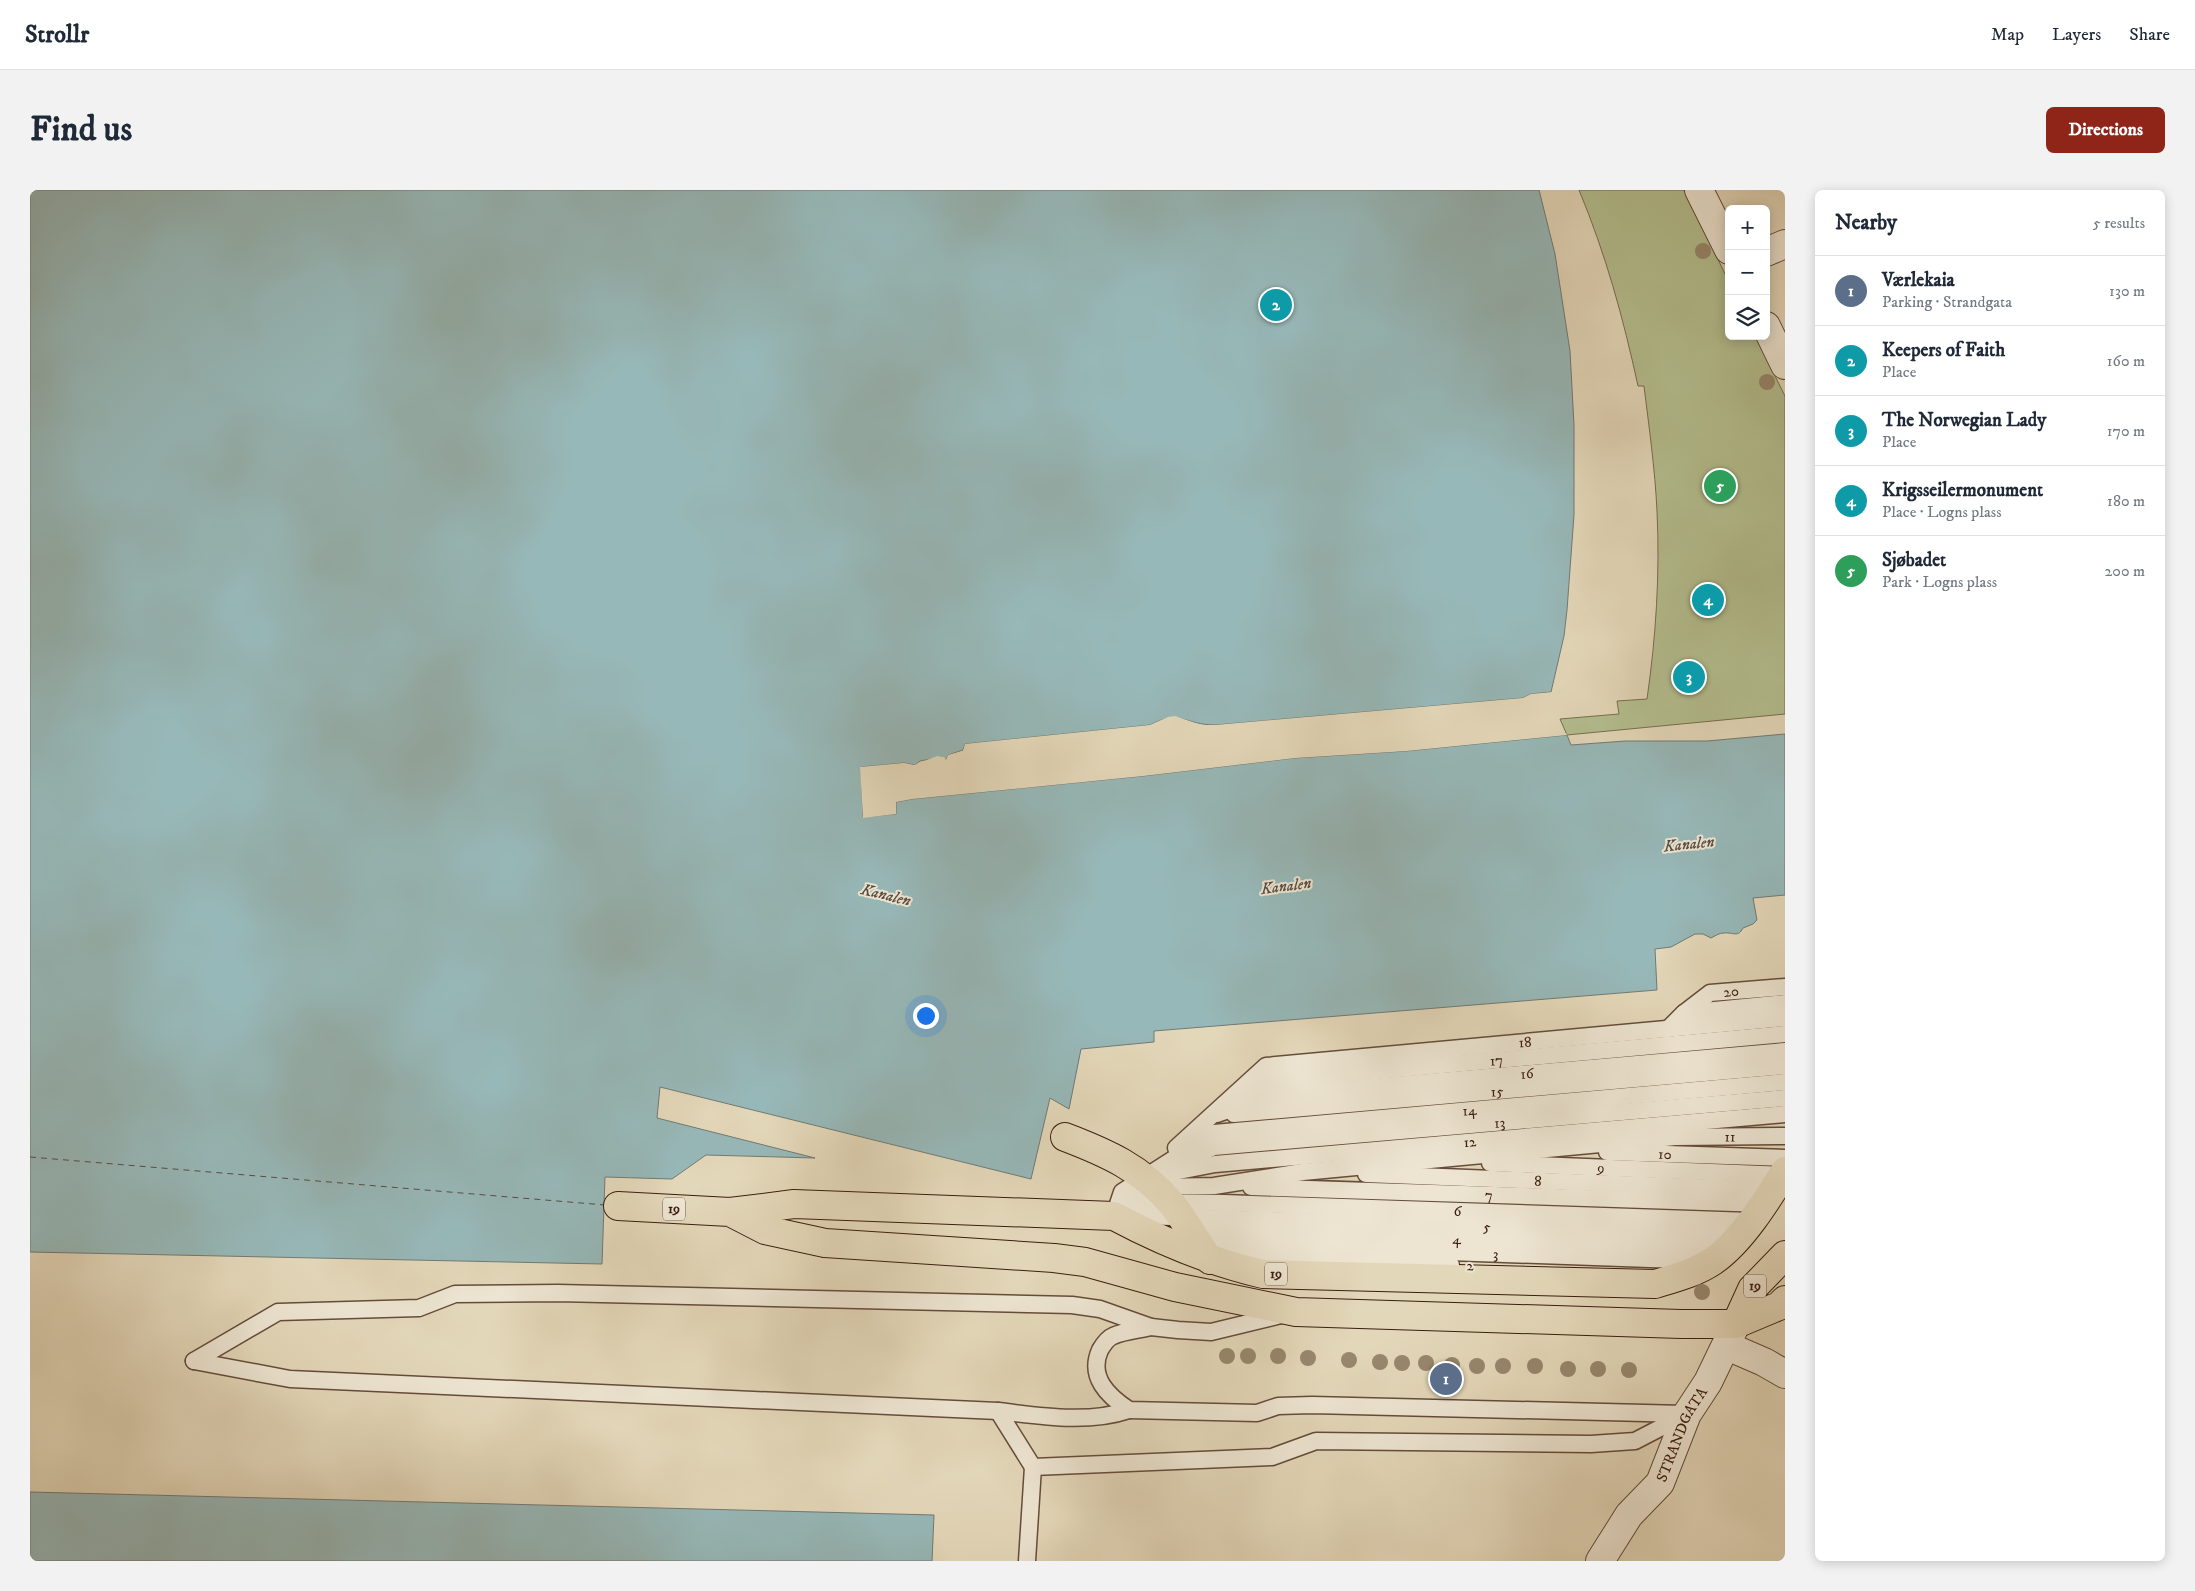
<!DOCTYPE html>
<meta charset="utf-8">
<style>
:root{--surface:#fff;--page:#f2f2f3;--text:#1f2937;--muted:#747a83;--line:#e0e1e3;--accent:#8f2418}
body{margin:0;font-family:"IM FELL DW Pica",serif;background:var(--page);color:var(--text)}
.controls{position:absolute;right:15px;top:15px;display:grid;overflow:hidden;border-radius:8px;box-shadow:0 2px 12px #0003}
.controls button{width:45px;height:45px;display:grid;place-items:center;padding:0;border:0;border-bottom:1px solid var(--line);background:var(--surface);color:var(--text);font:25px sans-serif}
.you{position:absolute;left:895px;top:825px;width:18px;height:18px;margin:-12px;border:4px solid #fff;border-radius:50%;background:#1a73e8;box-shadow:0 0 0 8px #1a73e833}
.badge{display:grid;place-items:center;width:32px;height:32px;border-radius:50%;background:var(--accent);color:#fff;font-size:16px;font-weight:700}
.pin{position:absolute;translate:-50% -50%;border:2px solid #fff;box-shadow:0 1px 5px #0006}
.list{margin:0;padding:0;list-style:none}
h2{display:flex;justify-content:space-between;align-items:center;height:65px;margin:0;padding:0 20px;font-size:21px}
h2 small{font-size:16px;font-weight:400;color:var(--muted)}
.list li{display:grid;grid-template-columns:32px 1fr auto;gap:15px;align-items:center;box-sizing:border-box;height:70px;padding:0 20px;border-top:1px solid var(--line)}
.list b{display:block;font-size:19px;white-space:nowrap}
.list p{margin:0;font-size:16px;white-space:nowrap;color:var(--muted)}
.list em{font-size:16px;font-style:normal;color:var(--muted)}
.icon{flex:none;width:28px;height:28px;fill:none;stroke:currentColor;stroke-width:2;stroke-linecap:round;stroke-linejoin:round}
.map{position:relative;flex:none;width:1755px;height:1371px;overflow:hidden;border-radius:8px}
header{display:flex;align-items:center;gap:30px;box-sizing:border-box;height:70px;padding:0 25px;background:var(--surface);border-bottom:1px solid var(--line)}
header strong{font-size:24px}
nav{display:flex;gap:28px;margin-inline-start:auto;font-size:18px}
.intro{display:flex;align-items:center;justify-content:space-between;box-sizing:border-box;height:120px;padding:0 30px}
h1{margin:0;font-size:35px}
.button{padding:12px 22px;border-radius:8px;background:var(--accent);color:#fff;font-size:18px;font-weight:700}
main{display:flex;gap:30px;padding:0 30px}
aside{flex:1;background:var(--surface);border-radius:8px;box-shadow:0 2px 12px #0003}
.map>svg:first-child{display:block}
.green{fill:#b4be8f;stroke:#786e4f}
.water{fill:#97b8b8;stroke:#727a74}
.pier{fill:#e3d7b9}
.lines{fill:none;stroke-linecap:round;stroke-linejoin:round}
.ferry{stroke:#574c42;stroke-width:1;stroke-dasharray:6 5;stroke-linecap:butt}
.service-casing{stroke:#654c3a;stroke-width:19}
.minor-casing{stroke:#654c3a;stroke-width:30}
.tertiary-casing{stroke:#654c3a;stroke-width:30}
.trunk-casing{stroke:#3b1d0f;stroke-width:30}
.service{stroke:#ede5d2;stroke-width:16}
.minor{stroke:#ede5d2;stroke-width:28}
.tertiary{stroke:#ede5d2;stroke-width:28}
.trunk{stroke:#e3d7b9;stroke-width:28}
.tree{fill:#97876d}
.labels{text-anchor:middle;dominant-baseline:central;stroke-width:4;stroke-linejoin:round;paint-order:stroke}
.shield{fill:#ede5d2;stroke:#70594a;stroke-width:1}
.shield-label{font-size:14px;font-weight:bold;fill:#3b1d0f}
.street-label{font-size:15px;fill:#3b1d0f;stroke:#ede5d2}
.water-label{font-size:16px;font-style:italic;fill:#574c42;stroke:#ede5d2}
</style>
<header>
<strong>Strollr</strong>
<nav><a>Map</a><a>Layers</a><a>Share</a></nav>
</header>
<div class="intro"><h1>Find us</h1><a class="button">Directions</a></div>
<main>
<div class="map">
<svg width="1755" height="1371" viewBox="0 0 1755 1371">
<rect width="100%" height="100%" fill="#e3d7b9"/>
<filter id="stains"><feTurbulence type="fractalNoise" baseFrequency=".004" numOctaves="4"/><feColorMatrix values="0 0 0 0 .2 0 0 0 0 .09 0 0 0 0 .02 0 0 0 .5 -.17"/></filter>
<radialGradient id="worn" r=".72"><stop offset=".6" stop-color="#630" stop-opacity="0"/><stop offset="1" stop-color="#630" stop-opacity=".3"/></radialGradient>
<path class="green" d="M 1549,0 L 1654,0 L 1699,92 L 1699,146 L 1725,146 L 1755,206 L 1755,524 L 1537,545 L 1530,529 L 1589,524 L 1587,511 L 1617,509 C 1626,447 1630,384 1627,321 C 1625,279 1619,237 1614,196 L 1608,196 C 1593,127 1576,65 1549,0 Z"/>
<path class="water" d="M 0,0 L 1509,0 L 1525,64 L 1540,161 L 1544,235 L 1544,325 L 1537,420 L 1534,446 L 1521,502 L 1501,504 L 1493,508 L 1186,535 C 1154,535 1151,519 1120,535 L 935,554 L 933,560 L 918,565 L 916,570 L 912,567 L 890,571 L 885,575 L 874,573 L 831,577 L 833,627 L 866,624 L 866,612 L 882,609 L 1113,586 L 1265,568 L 1376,561 L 1537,545 L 1541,555 L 1595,551 L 1677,551 L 1755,544 L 1755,705 L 1723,708 L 1727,730 L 1723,734 L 1713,738 C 1708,748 1703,742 1694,743 C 1689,743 1685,746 1681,748 L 1673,744 L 1665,744 L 1641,757 L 1625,759 L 1627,800 L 1124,841 L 1124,852 L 1051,859 L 1039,919 L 1020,908 L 1001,989 L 630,897 L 627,928 L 785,968 L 676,965 L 642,989 L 575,987 L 572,1074 L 0,1062 Z
M 0,1302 L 904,1325 L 902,1371 L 0,1371 Z"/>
<path class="pier" d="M 1524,502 L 1522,505 L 1502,506 L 1493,511 L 1186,538 L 1171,537 L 1145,529 L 1139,529 L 1120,538 L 937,556 L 935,562 L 919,567 L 917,573 L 907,569 L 885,577 L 874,575 L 833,579 L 835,625 L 864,622 L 864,610 L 882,606 L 1112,584 L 1265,566 L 1376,558 L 1536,543 L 1537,545 L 1376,561 L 1265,568 L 1113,586 L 882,609 L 866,612 L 866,624 L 833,628 L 830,577 L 874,573 L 884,575 L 907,566 L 914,567 L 916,570 L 918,565 L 933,561 L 935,554 L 1120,535 L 1138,527 L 1145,526 L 1171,535 L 1186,535 L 1493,508 L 1501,504 Z"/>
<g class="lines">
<path class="ferry" d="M 0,967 L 575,1015"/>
<g class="service-casing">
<g id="service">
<path id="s1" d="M 1654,823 L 1680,803 L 1755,797"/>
<path d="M 1638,839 L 1654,823 L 1755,813"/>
<path id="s2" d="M 1216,904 L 1237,891 L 1755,844"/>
<path id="s3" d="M 1187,924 L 1238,906 L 1755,861"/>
<path id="s4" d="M 1204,924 L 1755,876"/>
<path id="s5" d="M 1146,958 L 1236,876 L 1755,828"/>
<path id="s6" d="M 1577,962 L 1755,968"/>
<path id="s7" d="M 1159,968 L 1184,957 L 1755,908"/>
<path id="s8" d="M 1460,973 L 1753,985"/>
<path id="s9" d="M 1336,984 L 1743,1000"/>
<path id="s10" d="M 1123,986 L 1185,974 L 1755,924"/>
<path id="s11" d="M 1221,997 L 1734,1014"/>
<path id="s12" d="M 1093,1015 L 1098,1009 L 1126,997 L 1184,996 L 1273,982 L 1645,947 L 1755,946"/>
<path id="s13" d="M 1088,1024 C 1120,1010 1159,1013 1194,1013 L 1722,1031"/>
<path id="s14" d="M 1084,1026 L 1092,1002 L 1184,943 L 1755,892"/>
<path id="s15" d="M 1108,1026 L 1711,1044"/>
<path id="s16" d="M 1155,1040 L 1697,1058"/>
<path id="s17" d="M 1164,1053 L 1676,1071"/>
<path d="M 1206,1068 L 1421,1075"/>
<path d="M 1121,1137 C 1109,1140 1094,1141 1083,1146 C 1078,1148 1073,1155 1070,1160 C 1058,1187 1078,1206 1099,1220 L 1227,1223 L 1248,1216 L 1282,1215 L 1655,1224"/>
<path d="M 164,1171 L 248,1122 L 389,1118 L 425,1104 L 528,1103 L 1042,1115 L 1070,1119 L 1121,1137 L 1148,1140 L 1181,1142 L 1255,1124"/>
<path d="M 164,1171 L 260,1189 L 968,1221 C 1010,1226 1058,1234 1099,1220"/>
<path d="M 968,1221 L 1003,1277"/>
<path d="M 997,1371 L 1003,1277 L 1242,1267 L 1286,1251 L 1561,1254 L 1605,1251 L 1657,1224"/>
</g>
</g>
<g class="minor-casing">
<g id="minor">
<path d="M 1736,62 L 1755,54"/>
<path d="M 1697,1156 L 1734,1172 L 1755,1184"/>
<path id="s18" d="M 1570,1371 L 1599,1325 L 1630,1293 L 1657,1224 L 1678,1192 L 1706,1134"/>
</g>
</g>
<g class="tertiary-casing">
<path id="tertiary" d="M 1669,0 L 1699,60
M 1736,136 L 1755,175"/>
</g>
<g class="trunk-casing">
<path id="trunk" d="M 1035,947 C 1077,963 1111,978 1141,1013 C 1156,1031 1166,1052 1180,1070
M 588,1016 L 700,1022 L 764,1014 L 1084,1026 C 1131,1051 1181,1072 1233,1084 L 1625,1094 C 1645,1088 1665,1083 1683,1071 C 1711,1052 1737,1010 1755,981
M 700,1022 L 735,1040 L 795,1053 L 1024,1068 L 1055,1072 L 1145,1097 L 1266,1122 L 1651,1134 L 1706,1134 L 1749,1116 L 1755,1110
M 1706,1134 L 1722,1099 L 1755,1065"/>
</g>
<use href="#service" class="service"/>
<use href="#minor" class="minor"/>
<use href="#tertiary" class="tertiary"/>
<use href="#trunk" class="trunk"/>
</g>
<g class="tree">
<circle cx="1673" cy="61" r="8"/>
<circle cx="1737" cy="192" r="8"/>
<circle cx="1672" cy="1102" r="8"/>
<circle cx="1197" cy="1166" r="8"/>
<circle cx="1218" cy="1166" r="8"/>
<circle cx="1248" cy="1166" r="8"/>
<circle cx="1278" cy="1168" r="8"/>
<circle cx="1319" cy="1170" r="8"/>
<circle cx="1350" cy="1172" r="8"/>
<circle cx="1372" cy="1173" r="8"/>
<circle cx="1396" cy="1173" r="8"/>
<circle cx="1422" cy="1175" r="8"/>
<circle cx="1447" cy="1176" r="8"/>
<circle cx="1473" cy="1176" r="8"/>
<circle cx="1505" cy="1176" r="8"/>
<circle cx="1538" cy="1179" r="8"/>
<circle cx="1568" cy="1179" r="8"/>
<circle cx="1599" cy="1180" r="8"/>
</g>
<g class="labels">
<g class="shield">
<rect x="633" y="1007.5" width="22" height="23" rx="4"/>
<rect x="1235" y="1072.5" width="22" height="23" rx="4"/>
<rect x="1714" y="1084.5" width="22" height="23" rx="4"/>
</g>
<g class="shield-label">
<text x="644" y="1019">19</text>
<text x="1246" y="1084">19</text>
<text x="1725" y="1096">19</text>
</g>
<g class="street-label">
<text stroke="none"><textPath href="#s1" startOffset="54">20</textPath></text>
<text stroke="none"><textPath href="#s5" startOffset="382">18</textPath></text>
<text stroke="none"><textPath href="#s2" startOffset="255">17</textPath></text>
<text stroke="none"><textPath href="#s3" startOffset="314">16</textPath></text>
<text stroke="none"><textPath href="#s4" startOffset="264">15</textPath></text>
<text stroke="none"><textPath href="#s14" startOffset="391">14</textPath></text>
<text stroke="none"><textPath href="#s7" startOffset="314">13</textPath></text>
<text stroke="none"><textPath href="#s12" startOffset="615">11</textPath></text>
<text stroke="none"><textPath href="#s10" startOffset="319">12</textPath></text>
<text stroke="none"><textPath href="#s6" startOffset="58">10</textPath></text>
<text stroke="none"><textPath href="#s8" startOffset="111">9</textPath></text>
<text stroke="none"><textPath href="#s9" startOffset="172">8</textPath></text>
<text stroke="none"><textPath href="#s11" startOffset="238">7</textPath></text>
<text stroke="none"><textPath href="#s13" startOffset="341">6</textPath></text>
<text stroke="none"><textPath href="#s15" startOffset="349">5</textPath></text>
<text stroke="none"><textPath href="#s16" startOffset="272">4</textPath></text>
<text stroke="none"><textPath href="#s17" startOffset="302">3</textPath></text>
<text transform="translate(1440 1076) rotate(2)">2</text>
<text stroke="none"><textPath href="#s18" startOffset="152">STRANDGATA</textPath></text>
</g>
<g class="water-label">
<text transform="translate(1659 654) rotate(-6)">Kanalen</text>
<text transform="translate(1256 696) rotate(-7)">Kanalen</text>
<text transform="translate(856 705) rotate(14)">Kanalen</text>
</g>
</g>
<rect width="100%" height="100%" filter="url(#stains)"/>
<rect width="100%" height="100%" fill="url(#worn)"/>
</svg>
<div class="controls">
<button>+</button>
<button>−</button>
<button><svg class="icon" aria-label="layers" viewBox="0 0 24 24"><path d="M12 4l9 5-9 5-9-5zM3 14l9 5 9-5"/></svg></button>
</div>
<div class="you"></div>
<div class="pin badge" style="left:1416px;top:1189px;background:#5c6f8a">1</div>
<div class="pin badge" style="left:1246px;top:115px;background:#0f9aa8">2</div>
<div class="pin badge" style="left:1659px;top:487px;background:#0f9aa8">3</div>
<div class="pin badge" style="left:1678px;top:410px;background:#0f9aa8">4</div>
<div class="pin badge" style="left:1690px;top:296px;background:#2e9e5b">5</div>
</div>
<aside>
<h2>Nearby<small>5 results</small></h2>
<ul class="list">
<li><span class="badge" style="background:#5c6f8a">1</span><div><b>Værlekaia</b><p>Parking · Strandgata</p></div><em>130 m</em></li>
<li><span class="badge" style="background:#0f9aa8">2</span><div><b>Keepers of Faith</b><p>Place</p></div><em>160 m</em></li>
<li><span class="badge" style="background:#0f9aa8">3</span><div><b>The Norwegian Lady</b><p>Place</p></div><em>170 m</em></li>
<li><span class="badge" style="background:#0f9aa8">4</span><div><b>Krigsseilermonument</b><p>Place · Logns plass</p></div><em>180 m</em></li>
<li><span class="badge" style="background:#2e9e5b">5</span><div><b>Sjøbadet</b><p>Park · Logns plass</p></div><em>200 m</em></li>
</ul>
</aside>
</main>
